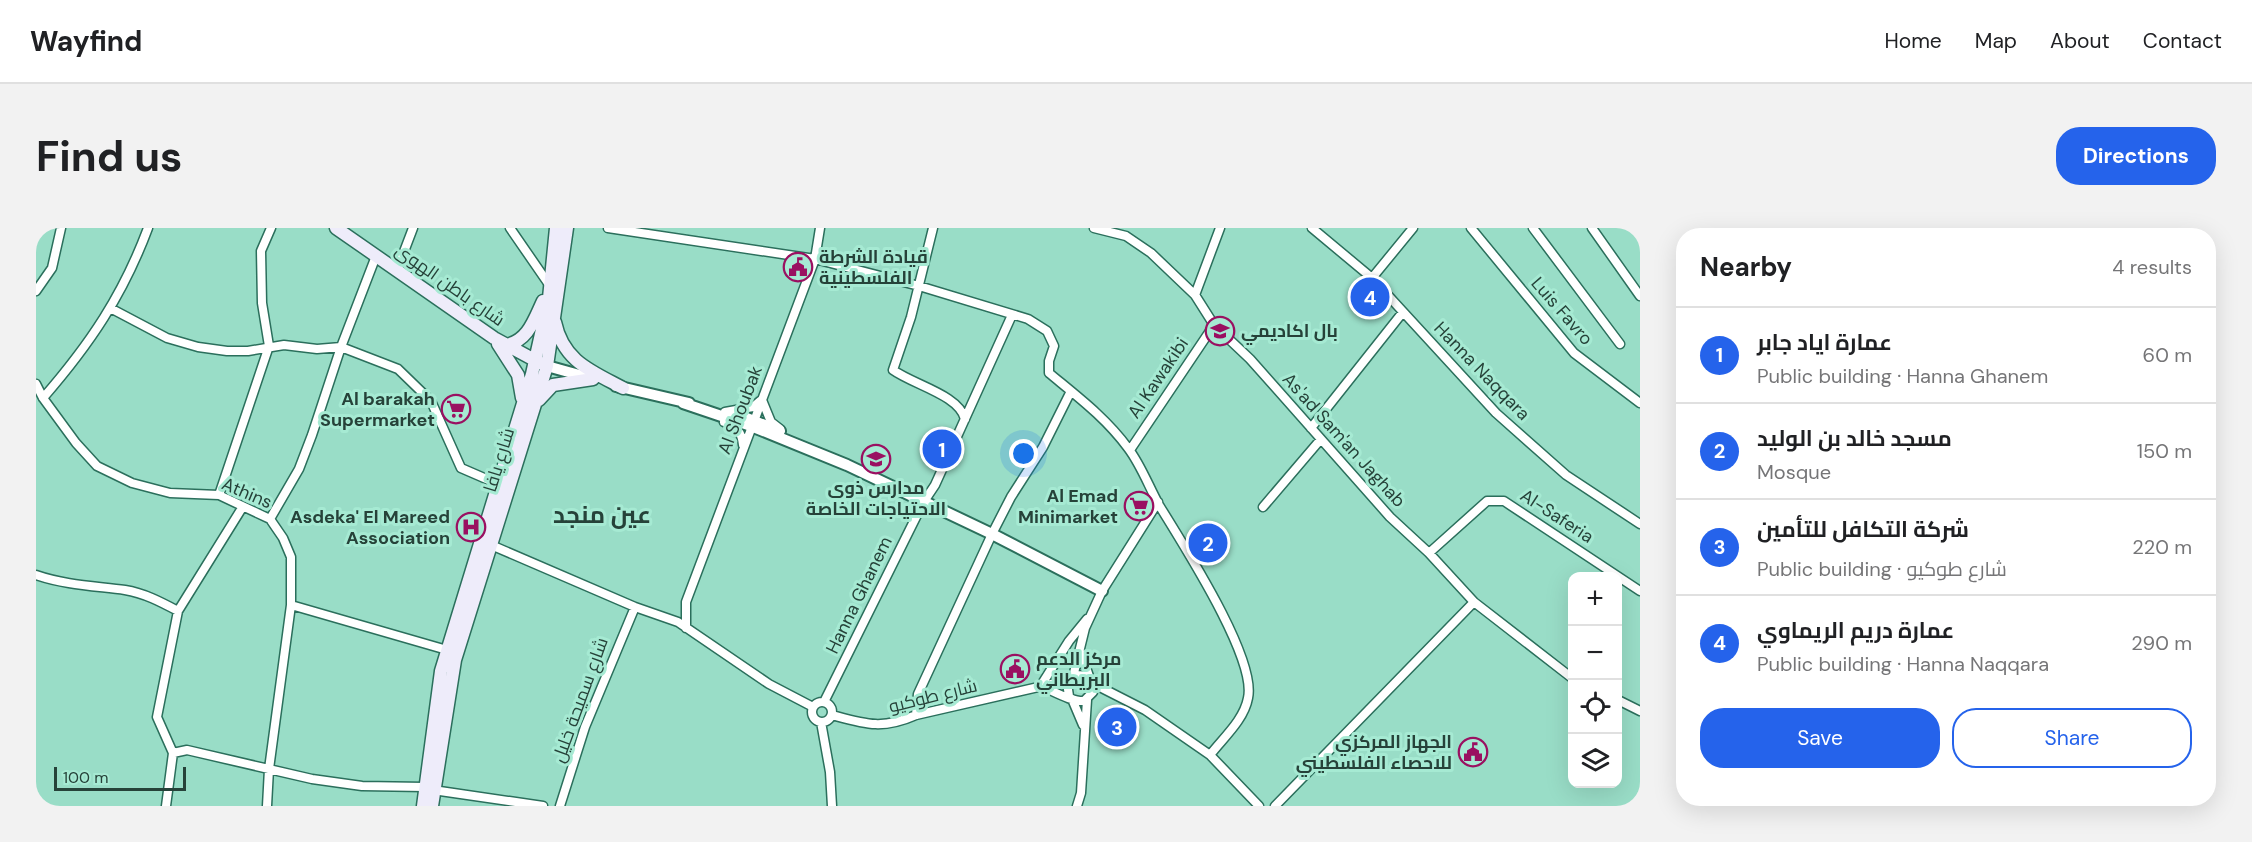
<!DOCTYPE html>
<meta charset="utf-8">
<style>
:root{--surface:#fff;--page:#f2f2f2;--text:#202124;--muted:#757577;--line:#e0e0e0;--accent:#2563eb}
body{margin:0;font-family:"DM Sans",Cairo,sans-serif;background:var(--page);color:var(--text)}
.controls{position:absolute;right:18px;bottom:18px;display:grid;overflow:hidden;border-radius:12px;box-shadow:0 6px 24px #0002}
.controls button{width:54px;height:54px;display:grid;place-items:center;padding:0;border:0;border-bottom:2px solid var(--line);background:var(--surface);color:var(--text);font:30px sans-serif}
.scale{position:absolute;left:18px;bottom:15px;width:132px;box-sizing:border-box;padding-left:6px;border:3px solid #264239;border-top:0;font-size:16px;line-height:21px;white-space:nowrap;color:#264239;-webkit-text-stroke:4px #a6ead3;paint-order:stroke}
.you{position:absolute;left:988px;top:226px;width:21px;height:21px;margin:-15px;border:4px solid #fff;border-radius:50%;background:#1a73e8;box-shadow:0 0 0 9px #1a73e833}
.badge{display:grid;place-items:center;width:39px;height:39px;border-radius:50%;background:var(--accent);color:#fff;font-size:20px;font-weight:700}
.pin{position:absolute;translate:-50% -50%;border:3px solid #fff;box-shadow:0 2px 6px #0006}
.list{margin:0;padding:0;list-style:none}
h2{display:flex;justify-content:space-between;align-items:center;height:78px;margin:0;padding:0 24px;font-size:26px}
h2 small{font-size:20px;font-weight:400;color:var(--muted)}
.list li{display:grid;grid-template-columns:39px 1fr auto;gap:18px;align-items:center;box-sizing:border-box;height:96px;padding:0 24px;border-top:2px solid var(--line)}
.list b{display:block;font-size:22px;white-space:nowrap}
.list p{margin:0;font-size:20px;white-space:nowrap;color:var(--muted)}
.list em{font-size:20px;font-style:normal;color:var(--muted)}
.actions{display:flex;gap:12px;padding:18px 24px}
.actions a{flex:1;padding:14px 0;border:2px solid var(--accent);border-radius:24px;text-align:center;font-size:21px;color:var(--accent)}
.actions .main{background:var(--accent);color:#fff}
.icon{flex:none;width:33px;height:33px;fill:none;stroke:currentColor;stroke-width:2;stroke-linecap:round;stroke-linejoin:round}
.map{position:relative;flex:none;width:1604px;height:578px;overflow:hidden;border-radius:24px}
header{display:flex;align-items:center;gap:36px;box-sizing:border-box;height:84px;padding:0 30px;background:var(--surface);border-bottom:2px solid var(--line)}
header strong{font-size:28px}
nav{display:flex;gap:33px;margin-inline-start:auto;font-size:21px}
.intro{display:flex;align-items:center;justify-content:space-between;box-sizing:border-box;height:144px;padding:0 36px}
h1{margin:0;font-size:42px}
.button{padding:15px 27px;border-radius:24px;background:var(--accent);color:#fff;font-size:21px;font-weight:700}
main{display:flex;gap:36px;padding:0 36px}
aside{flex:1;background:var(--surface);border-radius:24px;box-shadow:0 6px 24px #0002}
.map>svg:first-child{display:block}
.lines{fill:none;stroke-linecap:round;stroke-linejoin:round}
.minor-casing{stroke:#2b6f5c;stroke-width:11}
.tertiary-casing{stroke:#2b6f5c;stroke-width:14}
.secondary-casing{stroke:#2b6f5c;stroke-width:15}
.minor{stroke:#fff;stroke-width:8}
.tertiary{stroke:#fff;stroke-width:10}
.secondary{stroke:#eeecfa;stroke-width:12}
.labels{text-anchor:middle;dominant-baseline:central;stroke-width:6;stroke-linejoin:round;paint-order:stroke}
.poi-label{font-size:18px;font-weight:bold;fill:#264239;stroke:#a6ead3;text-anchor:end}
.street-label{font-size:18px;fill:#264239;stroke:#a6ead3}
.district-label{font-size:24px;font-weight:bold;fill:#264239;stroke:#a6ead3}
</style>
<header>
<strong>Wayfind</strong>
<nav><a>Home</a><a>Map</a><a>About</a><a>Contact</a></nav>
</header>
<div class="intro"><h1>Find us</h1><a class="button">Directions</a></div>
<main>
<div class="map">
<svg width="1604" height="578" viewBox="0 0 1604 578">
<rect width="100%" height="100%" fill="#99ddc7"/>
<g class="lines">
<g class="minor-casing">
<path id="minor" d="M 474,0 L 514,58
M 572,0 L 779,31 L 883,58 L 992,91 L 1011,103 L 1018,118 L 1013,133 L 1013,145 C 1042,169 1070,190 1092,220 C 1105,237 1113,259 1123,277 C 1146,315 1221,430 1212,470 C 1208,492 1187,510 1174,527
M 897,0 L 875,89 L 857,142 C 878,157 923,167 929,191
M 1058,0 L 1090,8 L 1115,25 L 1159,67 L 1178,97 L 1214,131 L 1354,289 L 1393,325 L 1438,374 L 1536,450
M 1276,0 L 1336,50 L 1460,185 L 1530,247 L 1604,296
M 1435,0 L 1538,125 L 1604,175
M 1497,0 L 1584,116
M 1556,0 L 1604,68
M 361,42 L 377,0
M 1336,50 L 1377,0
M 0,63 L 16,40 L 25,0
M 1159,67 L 1184,0
M 76,81 L 131,110 L 162,119 L 191,123 L 212,123 L 248,117 L 281,121 L 305,119 L 362,141 L 395,173 L 425,240 L 462,256
M 0,156 L 7,170 L 40,215 L 61,238 L 96,255 L 134,265 L 183,267 L 234,291 L 247,310 L 255,329 L 255,377 L 233,541 L 231,578
M 7,170 C 54,116 87,67 112,0
M 726,172 L 735,194 L 744,201
M 689,184 L 717,179 L 724,173
M 688,194 C 700,198 706,204 707,217
M 1275,200 L 1367,84
M 1094,222 L 1178,97
M 183,267 L 233,118 L 226,75 L 225,23 L 235,0
M 1227,279 L 1285,211
M 234,291 L 263,241 L 276,207 L 305,119 L 340,28
M 455,317 L 599,379 L 642,394 L 733,456 L 777,479
M 1393,325 L 1451,273 L 1468,273 L 1604,363
M 0,347 C 29,357 59,358 89,362 C 108,365 125,374 142,383 L 206,280
M 255,377 L 411,422
M 650,400 L 650,374 L 779,31 L 784,0
M 1045,425 L 1054,451
M 1037,449 L 1049,400 L 1066,363 L 1122,274
M 1056,455 L 1109,482 L 1174,527 L 1223,578
M 1004,459 L 1033,413 L 1051,391
M 1007,459 C 1019,464 1036,474 1048,473 L 1057,464 L 1054,451 C 1046,445 1037,446 1031,455 L 1033,468
M 1036,471 L 1047,497
M 1582,472 L 1604,483
M776 484a10 10 0 1 1 20 0a10 10 0 1 1-20 0Z
M 788,474 L 887,275 L 899,257 L 976,87
M 796,487 C 829,496 846,502 880,487 L 1033,452
M 880,487 L 882,466 L 956,306 L 975,269 L 1007,219 L 1035,163
M 785,494 L 794,544 L 796,578
M 137,525 L 151,522 L 276,551 L 326,558 L 389,559
M 397,562 L 507,578
M 130,578 L 137,525 L 121,489 L 142,383
M 524,578 L 549,499 L 599,379
M 1041,578 L 1045,565 L 1051,472
M 1239,578 L 1438,374"/>
</g>
<g class="tertiary-casing">
<path id="tertiary" d="M 511,138 L 554,150
M 580,158 L 653,175
M 647,175 L 715,198 L 811,237 L 956,306 L 1066,363
M 703,187 L 744,203"/>
</g>
<g class="secondary-casing">
<path id="secondary" d="M 300,0 L 458,110 L 504,135
M 519,94 C 527,133 555,143 587,160
M 462,116 L 482,147 L 486,170
M 470,117 C 492,113 498,92 507,73
M 503,172 L 517,157 L 557,151
M 387,578 L 405,443 L 496,146 L 513,70 L 520,0
M 396,578 L 419,432 L 511,138 L 531,0"/>
</g>
<use href="#minor" class="minor"/>
<use href="#tertiary" class="tertiary"/>
<use href="#secondary" class="secondary"/>
</g>
<defs>
<g id="civic-ring" transform="scale(1.5)"><circle r="9.5" fill="#a6ead3" stroke="#9a1061" stroke-width="1.5"/><path d="M-.6-6.5H3V-4.5H.6V-3L4-1V1h2V6H-6V1h2V-1L-.6-3ZM-1.2 2.5V6h2.4V2.5Z" fill="#9a1061"/></g>
<g id="school-ring" transform="scale(1.5)"><circle r="9.5" fill="#a6ead3" stroke="#9a1061" stroke-width="1.5"/><path d="M0-5L7-2L0 1L-7-2ZM-4 1L0 2.5L4 1V4Q0 6-4 4Z" fill="#9a1061"/></g>
<g id="supermarket-ring" transform="scale(1.5)"><circle r="9.5" fill="#a6ead3" stroke="#9a1061" stroke-width="1.5"/><path d="M-6-5.5h2.5l.6 2H6L4.5 2H-2.5L-4.4-4H-6ZM-1.5 3.2a1.3 1.3 0 1 0 .1 0ZM3 3.2a1.3 1.3 0 1 0 .1 0Z" fill="#9a1061"/></g>
<g id="hospital-ring" transform="scale(1.5)"><circle r="9.5" fill="#a6ead3" stroke="#9a1061" stroke-width="1.5"/><path d="M-5-5h3v3.5h4V-5h3V5h-3V1.5h-4V5h-3Z" fill="#9a1061"/></g>
</defs>
<g fill-rule="evenodd">
<use href="#civic-ring" x="762" y="39"/>
<use href="#school-ring" x="1184" y="103"/>
<use href="#supermarket-ring" x="420" y="181"/>
<use href="#school-ring" x="840" y="231"/>
<use href="#supermarket-ring" x="1103" y="278"/>
<use href="#hospital-ring" x="435" y="299"/>
<use href="#civic-ring" x="979" y="441"/>
<use href="#civic-ring" x="1437" y="524"/>
</g>
<g class="labels">
<g class="poi-label">
<text x="783" y="29" text-anchor="start">قيادة الشرطة<tspan x="783" dy="21">الفلسطينية</tspan></text>
<text x="1205" y="103" text-anchor="start">بال اكاديمي</text>
<text x="399" y="171">Al barakah<tspan x="399" dy="21">Supermarket</tspan></text>
<text x="840" y="260" text-anchor="middle">مدارس ذوي<tspan x="840" dy="21">الاحتياجات الخاصة</tspan></text>
<text x="1082" y="268">Al Emad<tspan x="1082" dy="21">Minimarket</tspan></text>
<text x="414" y="289">Asdeka' El Mareed<tspan x="414" dy="21">Association</tspan></text>
<text x="1000" y="431" text-anchor="start">مركز الدعم<tspan x="1000" dy="21">البريطاني</tspan></text>
<text x="1416" y="514">الجهاز المركزي<tspan x="1416" dy="21">للاحصاء الفلسطيني</tspan></text>
</g>
<g class="street-label">
<text transform="translate(414 57) rotate(35)">شارع باطن الهوى</text>
<text transform="translate(1526 83) rotate(49)">Luis Favro</text>
<text transform="translate(1446 143) rotate(46)">Hanna Naqqara</text>
<text transform="translate(1122 150) rotate(-56)">Al Kawakibi</text>
<text transform="translate(704 182) rotate(-69)">Al Shoubak</text>
<text transform="translate(1308 212) rotate(48)">As'ad Sam'an Jaghab</text>
<text transform="translate(463 232) rotate(-73)">شارع يافا</text>
<text transform="translate(211 265) rotate(23)">Athins</text>
<text transform="translate(1521 288) rotate(33)">Al-Saferia</text>
<text transform="translate(823 367) rotate(-64)">Hanna Ghanem</text>
<text transform="translate(897 468) rotate(-14)">شارع طوكيو</text>
<text transform="translate(544 472) rotate(-70)">شارع سميحة خليل</text>
</g>
<g class="district-label">
<text x="566" y="286">عين منجد</text>
</g>
</g>
</svg>
<div class="controls">
<button>+</button>
<button>−</button>
<button><svg class="icon" aria-label="locate" viewBox="0 0 24 24"><circle cx="12" cy="12" r="6"/><path d="M12 2v4M12 18v4M2 12h4M18 12h4"/></svg></button>
<button><svg class="icon" aria-label="layers" viewBox="0 0 24 24"><path d="M12 4l9 5-9 5-9-5zM3 14l9 5 9-5"/></svg></button>
</div>
<div class="scale">100 m</div>
<div class="you"></div>
<div class="pin badge" style="left:906px;top:221px">1</div>
<div class="pin badge" style="left:1172px;top:315px">2</div>
<div class="pin badge" style="left:1081px;top:499px">3</div>
<div class="pin badge" style="left:1334px;top:69px">4</div>
</div>
<aside>
<h2>Nearby<small>4 results</small></h2>
<ul class="list">
<li><span class="badge">1</span><div><b>عمارة اياد جابر</b><p>Public building · Hanna Ghanem</p></div><em>60 m</em></li>
<li><span class="badge">2</span><div><b>مسجد خالد بن الوليد</b><p>Mosque</p></div><em>150 m</em></li>
<li><span class="badge">3</span><div><b>شركة التكافل للتأمين</b><p>Public building · شارع طوكيو</p></div><em>220 m</em></li>
<li><span class="badge">4</span><div><b>عمارة دريم الريماوي</b><p>Public building · Hanna Naqqara</p></div><em>290 m</em></li>
</ul>
<div class="actions"><a class="main">Save</a><a>Share</a></div>
</aside>
</main>
